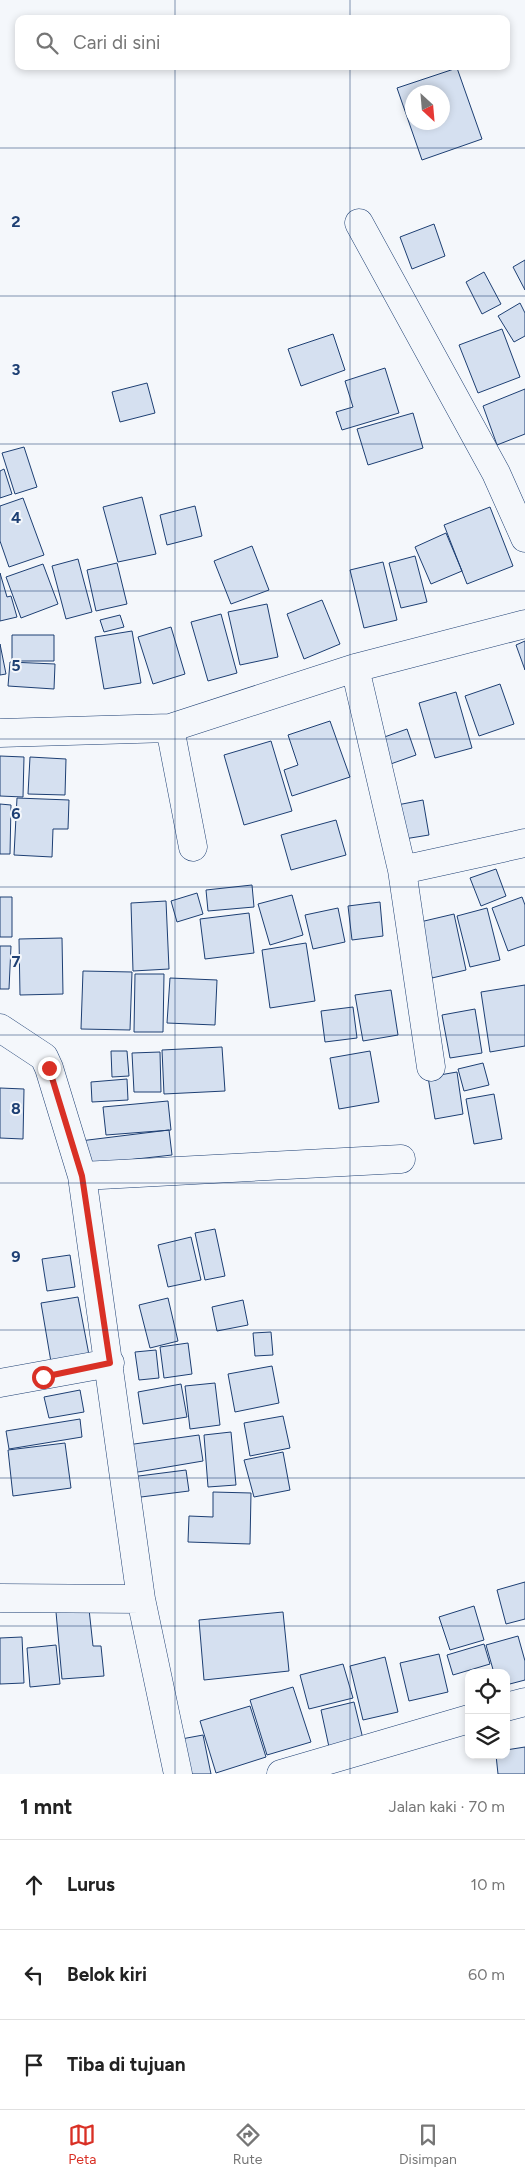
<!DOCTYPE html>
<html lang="id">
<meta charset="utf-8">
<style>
:root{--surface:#fff;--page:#f2f2f2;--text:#222;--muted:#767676;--line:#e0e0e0;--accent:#d93025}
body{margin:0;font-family:Figtree,sans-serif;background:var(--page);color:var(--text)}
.controls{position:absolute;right:15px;bottom:15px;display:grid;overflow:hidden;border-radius:10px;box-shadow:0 2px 8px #0003}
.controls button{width:45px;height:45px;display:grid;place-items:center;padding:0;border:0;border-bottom:1px solid var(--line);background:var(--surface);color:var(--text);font:25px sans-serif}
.compass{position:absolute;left:405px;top:85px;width:45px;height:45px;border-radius:50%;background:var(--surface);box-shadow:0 2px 8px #0003;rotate:154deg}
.stop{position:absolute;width:15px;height:15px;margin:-11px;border:4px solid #d93025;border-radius:50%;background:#fff}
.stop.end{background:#d93025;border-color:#fff;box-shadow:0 1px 5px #0008}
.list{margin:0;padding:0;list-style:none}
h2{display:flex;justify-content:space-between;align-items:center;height:65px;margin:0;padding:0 20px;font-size:21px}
h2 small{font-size:16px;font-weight:400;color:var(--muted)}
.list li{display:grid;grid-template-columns:32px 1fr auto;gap:15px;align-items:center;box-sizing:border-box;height:90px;padding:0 20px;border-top:1px solid var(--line)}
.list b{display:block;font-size:19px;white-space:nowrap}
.list em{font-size:16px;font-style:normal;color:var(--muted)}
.icon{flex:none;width:28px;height:28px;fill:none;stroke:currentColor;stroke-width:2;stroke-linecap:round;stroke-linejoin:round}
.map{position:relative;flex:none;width:525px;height:1774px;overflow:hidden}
.search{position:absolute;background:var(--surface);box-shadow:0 2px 8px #0003;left:15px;right:15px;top:15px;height:55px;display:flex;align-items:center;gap:12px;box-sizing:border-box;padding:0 18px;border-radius:10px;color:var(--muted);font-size:19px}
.sheet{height:335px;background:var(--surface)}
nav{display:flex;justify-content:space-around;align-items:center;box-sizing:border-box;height:70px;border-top:1px solid var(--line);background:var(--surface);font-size:14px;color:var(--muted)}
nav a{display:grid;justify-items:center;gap:2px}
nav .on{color:var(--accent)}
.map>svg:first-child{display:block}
.building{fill:#d5e0f0;stroke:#1d3f73;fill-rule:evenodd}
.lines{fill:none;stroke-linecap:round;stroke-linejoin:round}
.minor-casing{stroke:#1d3f73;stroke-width:29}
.minor{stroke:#f4f7fb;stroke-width:28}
.route{stroke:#d93025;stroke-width:6}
.grid{fill:none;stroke:#1d3f73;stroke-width:1;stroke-opacity:0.55}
.grid-label{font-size:16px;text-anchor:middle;font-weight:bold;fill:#1d3f73;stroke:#f4f7fb;stroke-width:4;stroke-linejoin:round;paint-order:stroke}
</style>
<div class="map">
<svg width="525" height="1774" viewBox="0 0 525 1774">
<rect width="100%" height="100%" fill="#f4f7fb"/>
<path class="building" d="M 457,68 L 482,139 L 422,160 L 397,88 ZM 412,92 L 442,92 L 442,122 L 412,122 Z
M 434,224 L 445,256 L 412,269 L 400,237 Z
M 525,260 L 525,290 L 513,267 Z
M 484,272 L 501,304 L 482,314 L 466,282 Z
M 520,303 L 525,313 L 525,336 L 514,342 L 498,316 Z
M 502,329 L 520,377 L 478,393 L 459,345 Z
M 333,334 L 345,370 L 301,386 L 288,349 Z
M 385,368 L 399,413 L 342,430 L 336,412 L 353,407 L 345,381 Z
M 147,383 L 155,413 L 120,422 L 112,392 Z
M 525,389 L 525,434 L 497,445 L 483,406 Z
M 413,413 L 423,448 L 368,465 L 357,429 Z
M 24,447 L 37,487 L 15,494 L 2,453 Z
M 4,469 L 12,494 L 0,498 L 0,471 Z
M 142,497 L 156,554 L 118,562 L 103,507 Z
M 23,498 L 44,555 L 9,567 L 0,541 L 0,506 Z
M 195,506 L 202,536 L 167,545 L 160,515 Z
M 490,507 L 513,566 L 467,584 L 444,525 Z
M 446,533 L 462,571 L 431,584 L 415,547 Z
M 252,546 L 269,590 L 231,604 L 214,561 Z
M 415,556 L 427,602 L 401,608 L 389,563 Z
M 78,559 L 92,612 L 66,619 L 52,566 Z
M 383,562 L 397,620 L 364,628 L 350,570 Z
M 117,563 L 127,604 L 96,611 L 87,570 Z
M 43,564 L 58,604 L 21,618 L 6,577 Z
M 0,573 L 7,597 L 11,596 L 17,617 L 0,621 Z
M 322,600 L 340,644 L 304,659 L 287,614 Z
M 267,604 L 278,657 L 240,665 L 228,612 Z
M 221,614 L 237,673 L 208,681 L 191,622 Z
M 120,615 L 124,627 L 104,632 L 100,620 Z
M 171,627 L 185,674 L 153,684 L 138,637 Z
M 132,631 L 141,683 L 104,689 L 95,637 Z
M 12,635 L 54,635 L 54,661 L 12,661 Z
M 525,641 L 525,670 L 516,645 Z
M 0,644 L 6,674 L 0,675 Z
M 10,662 L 55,664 L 54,689 L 8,686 Z
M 500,684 L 514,724 L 479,736 L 465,696 Z
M 456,692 L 472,748 L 435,758 L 419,703 Z
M 330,721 L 350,777 L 292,796 L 284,770 L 298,765 L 288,735 Z
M 407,729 L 416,755 L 385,766 L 376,740 Z
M 271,741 L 292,811 L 244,825 L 224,755 Z
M 0,756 L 24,757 L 23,797 L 0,796 Z
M 30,757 L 66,759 L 65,795 L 28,794 Z
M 17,798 L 69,800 L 68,829 L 53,829 L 52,857 L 14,855 Z
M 423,800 L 429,835 L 398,840 L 392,806 Z
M 0,804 L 11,805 L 10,854 L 0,854 Z
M 336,820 L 346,855 L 291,870 L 281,835 Z
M 496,869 L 506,896 L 481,906 L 470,878 Z
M 252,885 L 254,907 L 208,911 L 206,890 Z
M 197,893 L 203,914 L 177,922 L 171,901 Z
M 292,895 L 303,935 L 270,945 L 258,904 Z
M 0,897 L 12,897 L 12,937 L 0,937 Z
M 522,897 L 525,905 L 525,945 L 508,951 L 492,908 Z
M 166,901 L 169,969 L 133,971 L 131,903 Z
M 380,902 L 383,936 L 352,940 L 348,906 Z
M 338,908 L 345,942 L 313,949 L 305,915 Z
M 487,908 L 500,960 L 470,967 L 457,916 Z
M 249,913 L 254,953 L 205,959 L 200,919 Z
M 454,914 L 466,970 L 432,978 L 420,922 Z
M 62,938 L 63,994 L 20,995 L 19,939 Z
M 306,943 L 315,1001 L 270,1008 L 262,950 Z
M 0,946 L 11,946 L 9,989 L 0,989 Z
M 83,971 L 132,972 L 130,1030 L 81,1029 Z
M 135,974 L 164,974 L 163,1032 L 134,1032 Z
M 170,978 L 217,980 L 215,1025 L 167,1023 Z
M 525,985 L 525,1046 L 490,1052 L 481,992 Z
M 391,990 L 398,1035 L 363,1041 L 355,995 Z
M 353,1007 L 357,1038 L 325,1042 L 321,1011 Z
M 475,1009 L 482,1053 L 450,1058 L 442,1015 Z
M 222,1047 L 225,1091 L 164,1094 L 162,1050 Z
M 111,1051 L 127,1051 L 129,1076 L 112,1077 Z
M 370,1051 L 379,1102 L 339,1109 L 330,1058 Z
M 160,1052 L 161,1092 L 134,1092 L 132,1053 Z
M 483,1063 L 489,1085 L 464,1091 L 458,1069 Z
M 457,1072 L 463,1114 L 435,1119 L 428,1077 Z
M 127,1079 L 128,1100 L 92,1102 L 91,1082 Z
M 0,1088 L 24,1089 L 23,1139 L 0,1138 Z
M 494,1094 L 502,1139 L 474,1144 L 466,1099 Z
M 168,1101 L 171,1130 L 106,1135 L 103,1107 Z
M 169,1130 L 172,1155 L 83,1165 L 80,1141 Z
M 215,1229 L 225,1276 L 205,1280 L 195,1233 Z
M 191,1237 L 201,1280 L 168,1287 L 158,1245 Z
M 70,1255 L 75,1287 L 47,1291 L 42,1259 Z
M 78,1297 L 89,1355 L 51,1362 L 41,1303 Z
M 168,1298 L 178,1341 L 150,1348 L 139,1305 Z
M 243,1300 L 248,1325 L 217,1331 L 212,1307 Z
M 271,1332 L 273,1355 L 255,1356 L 253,1333 Z
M 188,1343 L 192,1374 L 164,1378 L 160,1347 Z
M 156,1350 L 159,1378 L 139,1380 L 135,1352 Z
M 272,1366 L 279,1403 L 235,1412 L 228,1374 Z
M 215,1383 L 220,1425 L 190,1429 L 185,1386 Z
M 181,1384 L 187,1417 L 143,1424 L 138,1392 Z
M 80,1390 L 84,1412 L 49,1418 L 44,1397 Z
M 283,1416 L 290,1448 L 250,1456 L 244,1423 Z
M 80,1419 L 82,1437 L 9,1449 L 6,1431 Z
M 231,1432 L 236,1485 L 208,1487 L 204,1435 Z
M 199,1435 L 203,1461 L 132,1473 L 127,1445 Z
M 65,1443 L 71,1488 L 13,1496 L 8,1450 Z
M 283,1452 L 290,1490 L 254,1497 L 244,1460 Z
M 186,1470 L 189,1491 L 133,1498 L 131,1477 Z
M 213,1492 L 251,1493 L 250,1544 L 188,1542 L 189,1516 L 213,1517 Z
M 525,1582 L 525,1619 L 506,1624 L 497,1590 Z
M 474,1606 L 484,1640 L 450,1650 L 439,1617 Z
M 89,1609 L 93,1646 L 101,1646 L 104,1676 L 62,1679 L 56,1612 Z
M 283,1612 L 289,1671 L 204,1680 L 199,1620 Z
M 518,1636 L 525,1661 L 525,1680 L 506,1685 L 506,1673 L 494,1673 L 486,1645 Z
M 22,1637 L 24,1683 L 0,1684 L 0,1638 Z
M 484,1644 L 490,1664 L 453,1675 L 447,1655 Z
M 56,1645 L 60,1684 L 30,1687 L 27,1648 Z
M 439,1654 L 448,1692 L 409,1701 L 400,1663 Z
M 385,1657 L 398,1712 L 363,1720 L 350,1666 Z
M 343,1664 L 353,1698 L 309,1709 L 300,1675 Z
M 293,1687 L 311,1742 L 267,1755 L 250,1700 Z
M 354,1702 L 363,1739 L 329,1747 L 321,1710 Z
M 250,1706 L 266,1757 L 216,1773 L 200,1721 Z
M 203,1735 L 211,1774 L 183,1774 L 176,1740 Z
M 525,1747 L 525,1774 L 498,1774 L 496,1755 L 506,1755 L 506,1750 Z"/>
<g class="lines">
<g class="minor-casing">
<path id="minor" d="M 359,223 L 496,473 L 525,538
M 355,668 L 402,870 L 431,1067
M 170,728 L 193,847
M 0,733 L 170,728 L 355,668 L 525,624
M 402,870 L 525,843
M 0,1028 L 44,1057 L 49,1068 L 82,1176 L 141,1599 L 178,1774
M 82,1176 L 401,1159
M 0,1383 L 110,1363
M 0,1598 L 141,1599
M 506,1707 L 525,1702
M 281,1774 L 469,1719"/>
</g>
<use href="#minor" class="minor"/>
</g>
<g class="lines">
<path class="route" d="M 43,1377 L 110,1363 L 82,1176 L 49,1068"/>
</g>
<path class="grid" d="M 175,0 L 175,19M 350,0 L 350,19M 175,66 L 175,1774M 350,66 L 350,1774M 0,148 L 525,148M 0,296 L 525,296M 0,444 L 525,444M 0,591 L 525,591M 0,739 L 525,739M 0,887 L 525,887M 0,1035 L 525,1035M 0,1183 L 525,1183M 0,1330 L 525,1330M 0,1478 L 525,1478M 0,1626 L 525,1626"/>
<g class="grid-label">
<text x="16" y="227">2</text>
<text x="16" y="375">3</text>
<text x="16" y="523">4</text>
<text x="16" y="671">5</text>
<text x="16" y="819">6</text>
<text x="16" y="967">7</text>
<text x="16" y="1114">8</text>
<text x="16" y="1262">9</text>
</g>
</svg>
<div class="controls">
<button><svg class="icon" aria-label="locate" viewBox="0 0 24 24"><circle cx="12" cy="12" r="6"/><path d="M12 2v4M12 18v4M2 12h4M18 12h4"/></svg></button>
<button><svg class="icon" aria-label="layers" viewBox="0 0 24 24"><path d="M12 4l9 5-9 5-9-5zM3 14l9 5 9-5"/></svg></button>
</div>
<svg class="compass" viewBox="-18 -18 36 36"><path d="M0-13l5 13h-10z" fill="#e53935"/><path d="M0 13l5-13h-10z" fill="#767676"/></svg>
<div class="stop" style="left:43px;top:1377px"></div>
<div class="stop end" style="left:49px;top:1068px"></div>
<div class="search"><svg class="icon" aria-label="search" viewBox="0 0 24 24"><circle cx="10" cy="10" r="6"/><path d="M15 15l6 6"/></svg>Cari di sini</div>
</div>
<section class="sheet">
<h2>1 mnt<small>Jalan kaki · 70 m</small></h2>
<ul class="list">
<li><svg class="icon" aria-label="ahead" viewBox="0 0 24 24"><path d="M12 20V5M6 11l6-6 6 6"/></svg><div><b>Lurus</b></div><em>10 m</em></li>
<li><svg class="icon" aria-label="left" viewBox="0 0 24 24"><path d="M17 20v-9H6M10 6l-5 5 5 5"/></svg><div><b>Belok kiri</b></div><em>60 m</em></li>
<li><svg class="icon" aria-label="arrive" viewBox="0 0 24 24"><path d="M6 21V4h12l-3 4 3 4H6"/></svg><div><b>Tiba di tujuan</b></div></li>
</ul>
</section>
<nav>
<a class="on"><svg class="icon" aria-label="map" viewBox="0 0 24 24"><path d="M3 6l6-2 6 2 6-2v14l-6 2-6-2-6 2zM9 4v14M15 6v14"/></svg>Peta</a>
<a><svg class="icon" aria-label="directions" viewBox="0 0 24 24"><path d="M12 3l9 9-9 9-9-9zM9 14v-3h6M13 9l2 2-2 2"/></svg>Rute</a>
<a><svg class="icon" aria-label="saved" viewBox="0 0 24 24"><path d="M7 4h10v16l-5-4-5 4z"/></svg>Disimpan</a>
</nav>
